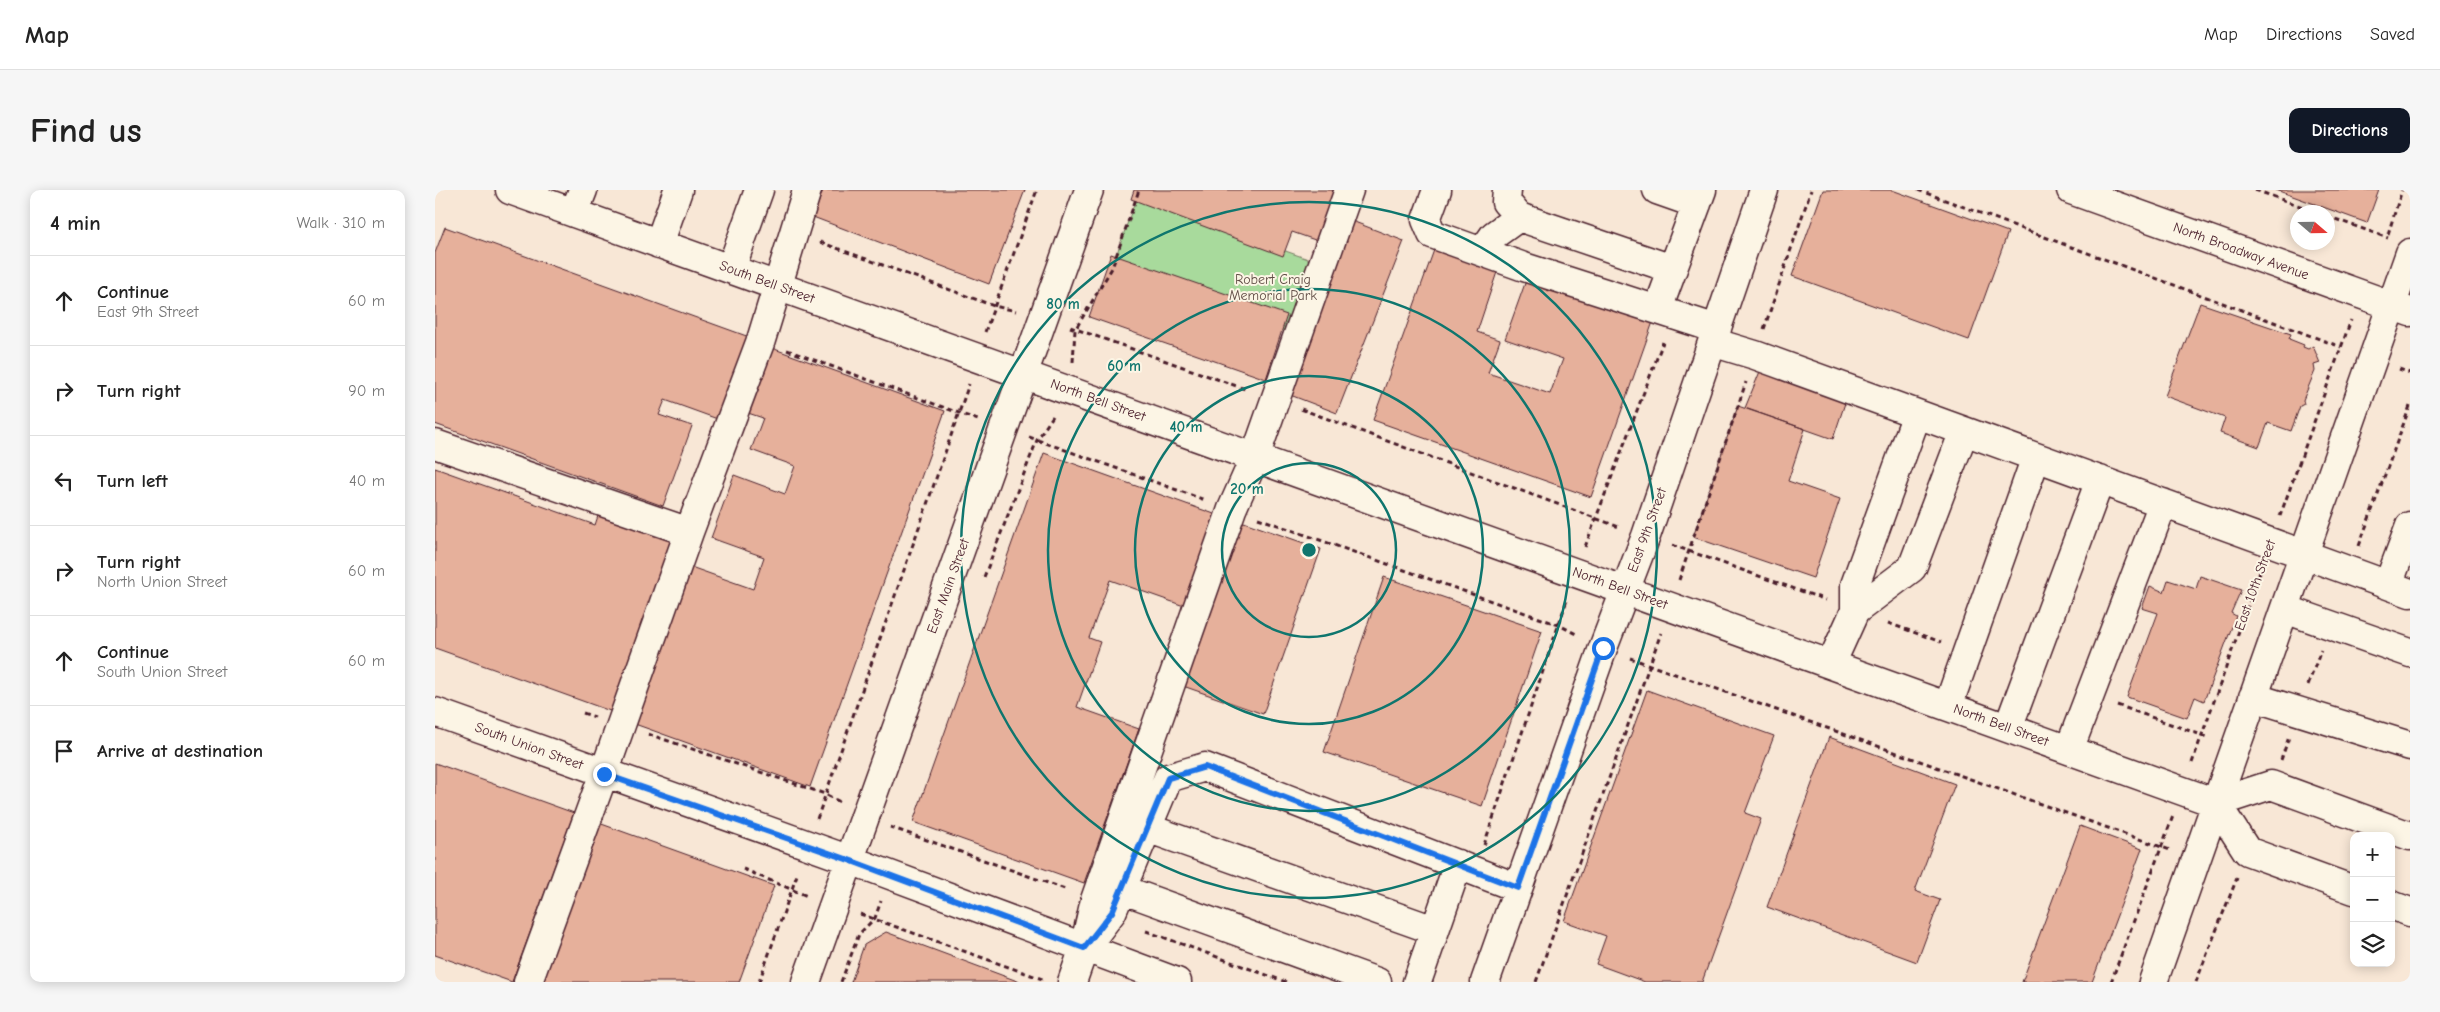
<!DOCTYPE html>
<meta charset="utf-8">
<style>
:root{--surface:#fff;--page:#f6f6f6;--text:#222;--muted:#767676;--line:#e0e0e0;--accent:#111827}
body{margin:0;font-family:"Comic Neue",sans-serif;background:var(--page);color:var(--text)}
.controls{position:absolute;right:15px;bottom:15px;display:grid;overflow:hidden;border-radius:10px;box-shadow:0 2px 12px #0003}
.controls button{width:45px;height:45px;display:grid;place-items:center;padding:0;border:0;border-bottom:1px solid var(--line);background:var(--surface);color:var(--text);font:25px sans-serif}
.compass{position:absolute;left:1855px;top:15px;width:45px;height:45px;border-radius:50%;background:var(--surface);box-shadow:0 2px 12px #0003;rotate:110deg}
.stop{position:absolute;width:15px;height:15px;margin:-11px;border:4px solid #1a73e8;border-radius:50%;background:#fff}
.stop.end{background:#1a73e8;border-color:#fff;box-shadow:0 1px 5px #0008}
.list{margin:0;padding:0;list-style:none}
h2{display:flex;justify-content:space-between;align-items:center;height:65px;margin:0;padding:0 20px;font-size:21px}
h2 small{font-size:16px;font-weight:400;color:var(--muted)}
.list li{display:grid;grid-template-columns:32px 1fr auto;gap:15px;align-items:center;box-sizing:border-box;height:90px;padding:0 20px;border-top:1px solid var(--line)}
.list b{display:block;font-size:19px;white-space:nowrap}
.list p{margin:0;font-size:16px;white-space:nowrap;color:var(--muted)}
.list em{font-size:16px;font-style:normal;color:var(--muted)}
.icon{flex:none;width:28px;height:28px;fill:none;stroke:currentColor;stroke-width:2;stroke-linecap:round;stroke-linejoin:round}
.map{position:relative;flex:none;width:1975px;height:792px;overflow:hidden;border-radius:10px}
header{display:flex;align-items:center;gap:30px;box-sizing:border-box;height:70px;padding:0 25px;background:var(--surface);border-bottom:1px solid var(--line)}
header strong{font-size:24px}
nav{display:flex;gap:28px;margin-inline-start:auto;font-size:18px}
.intro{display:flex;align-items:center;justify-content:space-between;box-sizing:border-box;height:120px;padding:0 30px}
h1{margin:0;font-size:35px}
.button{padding:12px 22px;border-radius:10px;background:var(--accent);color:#fff;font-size:18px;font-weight:700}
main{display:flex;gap:30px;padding:0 30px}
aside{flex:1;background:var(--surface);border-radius:10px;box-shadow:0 2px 12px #0003}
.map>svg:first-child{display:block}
.green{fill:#a8da9c;stroke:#797c64}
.building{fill:#e6b09b;stroke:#4a1f2b}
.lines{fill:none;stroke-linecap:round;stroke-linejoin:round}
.minor-casing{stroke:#4a1f2b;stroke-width:31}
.path{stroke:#4a1f2b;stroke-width:3;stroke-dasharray:5 4;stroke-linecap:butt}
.minor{stroke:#fcf5e5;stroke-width:28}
.route{stroke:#1a73e8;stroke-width:6}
.ring{fill:none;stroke:#0f766e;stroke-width:2.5}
.labels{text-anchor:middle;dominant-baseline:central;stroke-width:4;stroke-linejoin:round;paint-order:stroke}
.street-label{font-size:14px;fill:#4a1f2b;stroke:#fcf5e5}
.park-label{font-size:14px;fill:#624e47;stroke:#fcf5e5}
.centre{fill:#0f766e;stroke:#fcf5e5;stroke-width:2.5}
.ring-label{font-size:15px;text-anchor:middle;font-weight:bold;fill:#0f766e;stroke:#fcf5e5;stroke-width:4;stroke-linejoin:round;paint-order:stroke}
</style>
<header>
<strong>Map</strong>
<nav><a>Map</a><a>Directions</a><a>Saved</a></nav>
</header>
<div class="intro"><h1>Find us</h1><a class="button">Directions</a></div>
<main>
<aside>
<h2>4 min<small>Walk · 310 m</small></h2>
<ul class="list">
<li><svg class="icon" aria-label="ahead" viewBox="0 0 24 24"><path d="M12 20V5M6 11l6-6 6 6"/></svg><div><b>Continue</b><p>East 9th Street</p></div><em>60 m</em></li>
<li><svg class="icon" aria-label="right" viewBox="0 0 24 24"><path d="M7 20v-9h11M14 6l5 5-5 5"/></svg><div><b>Turn right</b></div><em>90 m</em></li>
<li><svg class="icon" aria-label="left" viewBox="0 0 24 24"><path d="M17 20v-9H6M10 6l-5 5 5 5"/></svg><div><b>Turn left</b></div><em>40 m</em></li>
<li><svg class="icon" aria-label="right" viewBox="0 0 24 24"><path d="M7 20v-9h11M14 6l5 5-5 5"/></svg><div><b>Turn right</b><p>North Union Street</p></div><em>60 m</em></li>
<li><svg class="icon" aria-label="ahead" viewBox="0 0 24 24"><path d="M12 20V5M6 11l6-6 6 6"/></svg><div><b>Continue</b><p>South Union Street</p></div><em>60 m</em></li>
<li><svg class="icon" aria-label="arrive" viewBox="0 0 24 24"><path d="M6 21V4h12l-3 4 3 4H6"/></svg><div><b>Arrive at destination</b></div></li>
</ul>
</aside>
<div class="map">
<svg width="1975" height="792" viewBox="0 0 1975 792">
<rect width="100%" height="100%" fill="#f8e7d6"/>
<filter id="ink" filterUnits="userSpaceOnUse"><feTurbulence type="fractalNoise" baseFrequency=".02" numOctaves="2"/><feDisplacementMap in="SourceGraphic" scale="10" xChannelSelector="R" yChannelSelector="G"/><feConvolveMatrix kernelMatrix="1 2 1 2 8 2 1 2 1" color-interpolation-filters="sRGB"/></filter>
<g filter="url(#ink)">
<path class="green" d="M 701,8 L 890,75 L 864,147 L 677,78 Z"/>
<path class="building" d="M 388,0 L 590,0 L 554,94 L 378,27 Z
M 699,0 L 902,0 L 883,51 L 857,42 L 848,66 L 696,9 Z
M 1388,0 L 1457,0 L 1573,42 L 1534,150 L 1357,86 Z
M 1841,0 L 1944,0 L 1932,33 Z
M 917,31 L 969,51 L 902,223 L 850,203 Z
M 10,37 L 317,148 L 288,231 L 230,210 L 224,225 L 257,236 L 228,316 L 0,234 L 0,63 Z
M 999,60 L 1062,82 L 1042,142 L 1065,150 L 1053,183 L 1115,204 L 1128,169 L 1070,149 L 1093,85 L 1219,129 L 1156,307 L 938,230 Z
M 676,64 L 852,125 L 831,189 L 654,127 Z
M 1765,113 L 1856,144 L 1854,149 L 1869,155 L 1868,157 L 1873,159 L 1878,156 L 1885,173 L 1879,175 L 1880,181 L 1868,210 L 1869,214 L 1865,216 L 1856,241 L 1833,233 L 1824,257 L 1785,243 L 1790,228 L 1730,206 Z
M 334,157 L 510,221 L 375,597 L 197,533 L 253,376 L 318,399 L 329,367 L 276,348 L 299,285 L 350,304 L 360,276 L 316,260 L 328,228 L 310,222 Z
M 1326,179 L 1412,207 L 1398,249 L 1310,218 Z
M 1303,216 L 1370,239 L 1353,291 L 1405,309 L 1378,388 L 1258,347 Z
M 609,263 L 782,325 L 749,416 L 675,390 L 654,448 L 665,452 L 642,517 L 704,539 L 649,693 L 478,632 Z
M 0,278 L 160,335 L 164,323 L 239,350 L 178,522 L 0,458 Z
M 806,331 L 886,359 L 828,524 L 748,496 Z
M 1765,386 L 1806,400 L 1796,423 L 1801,426 L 1769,511 L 1760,507 L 1752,528 L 1692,507 L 1723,423 L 1707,418 L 1715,396 L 1729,402 L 1733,390 L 1761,399 Z
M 949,387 L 1107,441 L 1047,616 L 889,562 Z
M 1212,500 L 1339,546 L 1310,623 L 1326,629 L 1267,792 L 1210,792 L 1161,774 L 1171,746 L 1129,731 Z
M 1394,547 L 1520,594 L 1480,701 L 1505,710 L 1482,772 L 1332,717 Z
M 0,573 L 139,623 L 77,792 L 0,765 Z
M 161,632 L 339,696 L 304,792 L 104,792 Z
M 1645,636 L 1707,659 L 1657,792 L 1587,792 Z
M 451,742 L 585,792 L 416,792 L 429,755 Z"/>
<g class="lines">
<g class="minor-casing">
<path id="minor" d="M 75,0 L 1781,613 L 1812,661 L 1919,700
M 1002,0 L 991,30 L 997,44 L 1089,77 L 1282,139
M 1072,0 L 1071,12 L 1084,27 L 1237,79
M 1222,0 L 1262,14
M 1636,0 L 1975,122
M 139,23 L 148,0
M 224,54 L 243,0
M 1047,62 L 1059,45 L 1084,27
M 296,79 L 324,0
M 1223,119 L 1267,0
M 1277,152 L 1320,165 L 1975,403
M 0,254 L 254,342 L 326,150 L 372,0
M 1953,395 L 1975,336
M 1850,419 L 1975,463
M 1420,421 L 1477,378 L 1529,241
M 1396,474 L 1420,421 L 1420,395 L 1482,224
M 1818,507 L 1975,556
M 1513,516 L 1601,267
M 0,522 L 415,670 L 742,792
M 1573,538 L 1665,290
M 1634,560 L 1728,313
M 1781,613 L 1836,595 L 1975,646
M 712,638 L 999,740
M 686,699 L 942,792
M 1956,715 L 1975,722
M 655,751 L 677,722 L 733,588 L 770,577 L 1083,698
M 93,792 L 169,583 L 254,342
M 371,792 L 654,0
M 637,792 L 649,758 L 660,710 L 797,319 L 820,267 L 914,0
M 982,792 L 1023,674
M 1050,792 L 1168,458 L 1211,346 L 1329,0
M 1718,792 L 1975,63"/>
</g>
<path class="path" d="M 1483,0 L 1906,157
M 1820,0 L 1882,22
M 1892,26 L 1953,48
M 1953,44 L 1967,0
M 385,52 L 559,116 L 581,121
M 635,137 L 813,200
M 1329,139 L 1376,0
M 550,142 L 602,0
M 352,160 L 543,230
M 638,172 L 640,140 L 677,78 L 704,0
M 1964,179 L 1975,183
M 866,219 L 1184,337
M 594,247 L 770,310
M 1845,326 L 1916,130
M 823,328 L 1124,435 L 1143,445
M 1237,355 L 1391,410
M 1924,356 L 1975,216
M 1150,357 L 1228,152
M 549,387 L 602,250 L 618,226
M 1244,390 L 1311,192
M 1453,433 L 1506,452
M 1195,468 L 1735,660
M 1873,495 L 1886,460
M 1682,515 L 1775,548
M 148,523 L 160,527
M 213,544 L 390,604 L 405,612
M 1846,570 L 1854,547
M 1757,573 L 1826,379
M 382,629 L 534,194
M 455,637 L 633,700
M 1049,655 L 1132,410
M 308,679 L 372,706
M 425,724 L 610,790
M 711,741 L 851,792
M 324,792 L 363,682
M 406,792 L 424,744 L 440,728 L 446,711
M 1101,792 L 1226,443
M 1676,792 L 1738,626
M 1761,792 L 1802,688"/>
<use href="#minor" class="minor"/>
</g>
</g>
<g class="lines" filter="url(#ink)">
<path class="route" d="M 169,584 L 414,670 L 649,758 L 677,722 L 733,588 L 770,577 L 1083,698 L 1168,458"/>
</g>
<g class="ring">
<circle cx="874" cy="360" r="87"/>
<circle cx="874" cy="360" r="174"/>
<circle cx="874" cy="360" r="261"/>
<circle cx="874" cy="360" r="348"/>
</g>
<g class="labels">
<g class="street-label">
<text transform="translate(1806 61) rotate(20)">North Broadway Avenue</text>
<text transform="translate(332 92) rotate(20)">South Bell Street</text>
<text transform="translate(663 210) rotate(20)">North Bell Street</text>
<text transform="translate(1212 340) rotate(-70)">East 9th Street</text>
<text transform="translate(1820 395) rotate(-70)">East 10th Street</text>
<text transform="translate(513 396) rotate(-70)">East Main Street</text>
<text transform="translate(1185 398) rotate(20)">North Bell Street</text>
<text transform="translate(1566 535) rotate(20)">North Bell Street</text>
<text transform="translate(94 556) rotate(20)">South Union Street</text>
</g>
<g class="park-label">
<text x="838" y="89">Robert Craig<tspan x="838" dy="16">Memorial Park</tspan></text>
</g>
</g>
<circle cx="874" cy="360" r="8" class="centre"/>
<g class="ring-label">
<text x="628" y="119">80 m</text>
<text x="689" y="181">60 m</text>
<text x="751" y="242">40 m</text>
<text x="812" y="304">20 m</text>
</g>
</svg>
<div class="controls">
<button>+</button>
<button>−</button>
<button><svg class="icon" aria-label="layers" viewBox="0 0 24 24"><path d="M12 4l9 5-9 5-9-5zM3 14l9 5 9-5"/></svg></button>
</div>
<svg class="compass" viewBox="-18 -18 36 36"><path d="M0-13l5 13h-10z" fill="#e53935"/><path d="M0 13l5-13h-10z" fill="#767676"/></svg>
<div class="stop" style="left:1168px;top:458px"></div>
<div class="stop end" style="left:169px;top:584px"></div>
</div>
</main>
